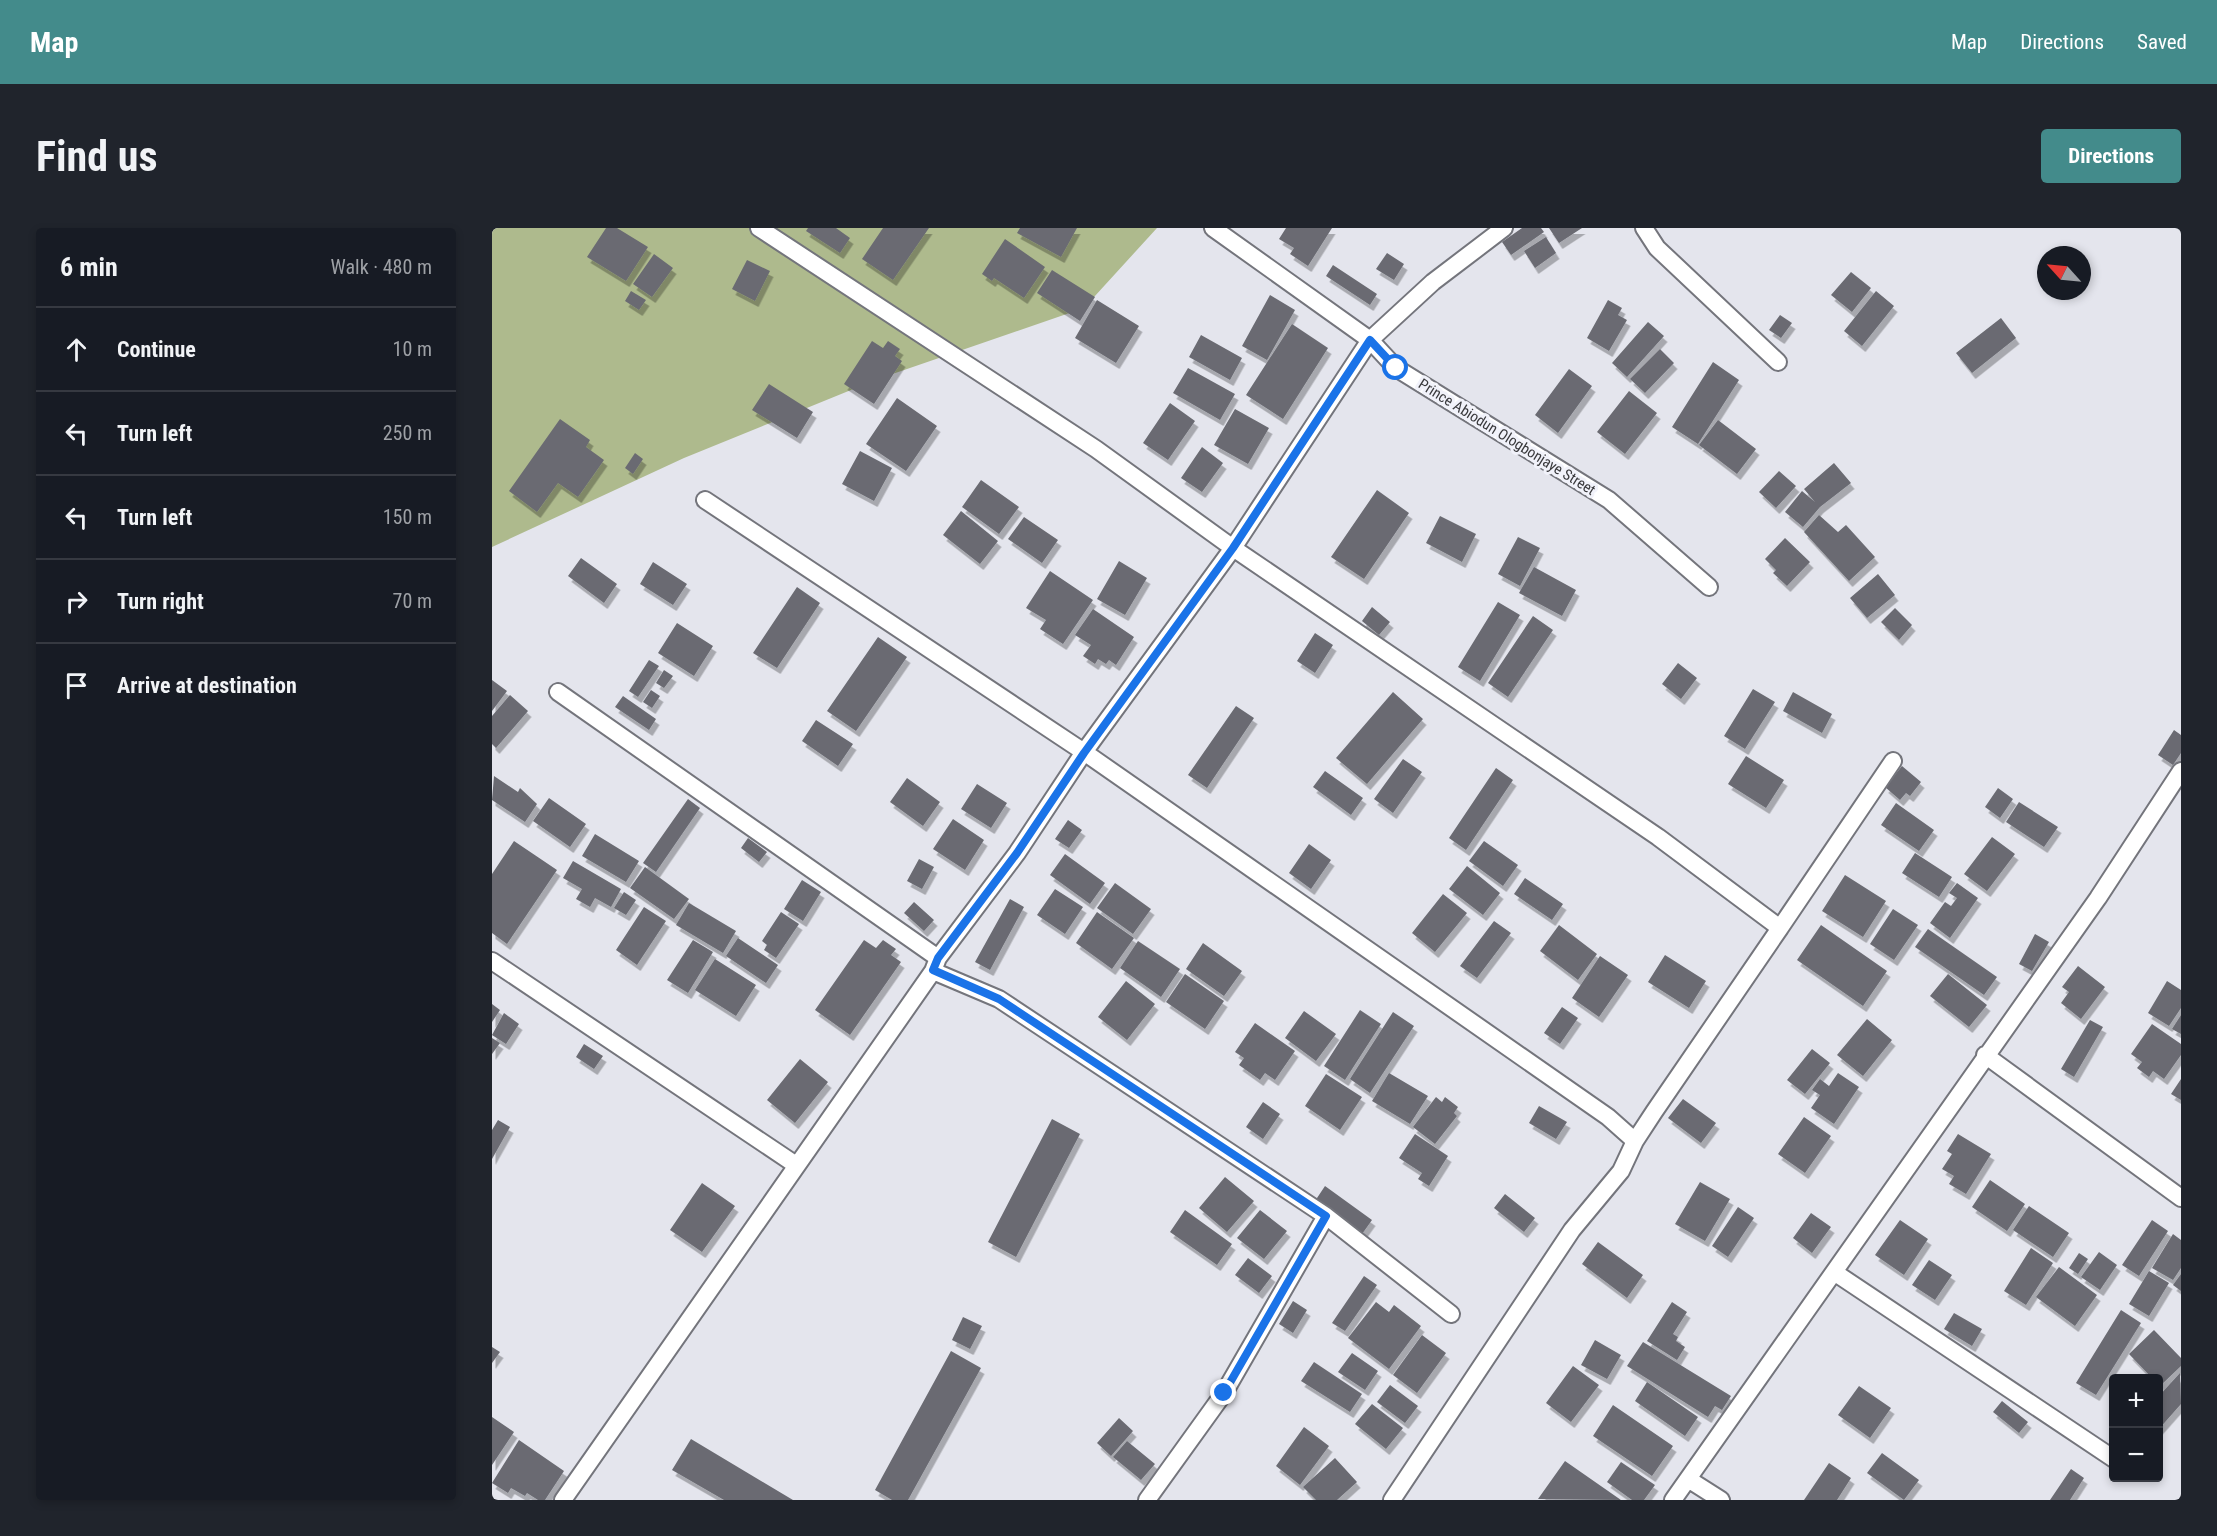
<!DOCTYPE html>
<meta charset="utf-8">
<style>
:root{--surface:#171b24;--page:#20242c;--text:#f1f3f6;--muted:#9ea1a6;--line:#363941;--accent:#438b8b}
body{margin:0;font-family:"Roboto Condensed",sans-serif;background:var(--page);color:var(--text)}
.controls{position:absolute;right:18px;bottom:18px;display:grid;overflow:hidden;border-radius:6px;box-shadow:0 3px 9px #0003}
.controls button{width:54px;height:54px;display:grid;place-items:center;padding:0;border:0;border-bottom:2px solid var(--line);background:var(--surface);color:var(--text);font:30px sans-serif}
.compass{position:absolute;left:1545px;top:18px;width:54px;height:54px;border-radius:50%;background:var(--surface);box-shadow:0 3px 9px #0003;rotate:297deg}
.stop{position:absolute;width:18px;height:18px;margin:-14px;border:4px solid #1a73e8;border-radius:50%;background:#fff}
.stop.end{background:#1a73e8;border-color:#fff;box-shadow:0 2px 6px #0008}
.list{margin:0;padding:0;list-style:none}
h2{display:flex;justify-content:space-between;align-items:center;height:78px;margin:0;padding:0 24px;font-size:26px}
h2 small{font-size:20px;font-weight:400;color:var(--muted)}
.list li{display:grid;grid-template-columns:39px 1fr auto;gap:18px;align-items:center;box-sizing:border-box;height:84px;padding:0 24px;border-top:2px solid var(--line)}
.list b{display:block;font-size:22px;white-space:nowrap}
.list em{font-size:20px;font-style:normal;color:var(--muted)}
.icon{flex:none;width:33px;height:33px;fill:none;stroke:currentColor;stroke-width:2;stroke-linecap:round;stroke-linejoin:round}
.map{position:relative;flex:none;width:1689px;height:1272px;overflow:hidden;border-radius:6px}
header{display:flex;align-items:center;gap:36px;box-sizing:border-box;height:84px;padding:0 30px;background:var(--accent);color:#fff}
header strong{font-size:28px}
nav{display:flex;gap:33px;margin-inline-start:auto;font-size:21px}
.intro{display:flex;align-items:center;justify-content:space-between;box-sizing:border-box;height:144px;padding:0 36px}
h1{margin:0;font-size:42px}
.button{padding:15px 27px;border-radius:6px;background:var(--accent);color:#fff;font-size:21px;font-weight:700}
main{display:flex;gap:36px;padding:0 36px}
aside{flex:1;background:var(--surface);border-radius:6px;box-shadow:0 3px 9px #0003}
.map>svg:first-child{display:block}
.green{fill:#aeba8d}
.building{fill:#6a6b72;filter:url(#shadow)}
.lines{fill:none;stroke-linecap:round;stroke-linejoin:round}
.street-casing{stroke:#74757c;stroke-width:20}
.street{stroke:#fff;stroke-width:16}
.route{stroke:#1a73e8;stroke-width:8}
.labels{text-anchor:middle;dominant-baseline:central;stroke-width:6;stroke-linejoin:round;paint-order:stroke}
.street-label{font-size:15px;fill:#39393c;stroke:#f1f2fa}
</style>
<header>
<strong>Map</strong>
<nav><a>Map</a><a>Directions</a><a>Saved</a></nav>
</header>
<div class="intro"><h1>Find us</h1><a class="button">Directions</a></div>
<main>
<aside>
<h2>6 min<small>Walk · 480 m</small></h2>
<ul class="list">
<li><svg class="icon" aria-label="ahead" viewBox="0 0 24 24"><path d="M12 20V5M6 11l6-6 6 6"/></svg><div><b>Continue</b></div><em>10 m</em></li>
<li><svg class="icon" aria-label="left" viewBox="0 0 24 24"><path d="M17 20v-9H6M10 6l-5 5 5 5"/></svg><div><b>Turn left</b></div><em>250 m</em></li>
<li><svg class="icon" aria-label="left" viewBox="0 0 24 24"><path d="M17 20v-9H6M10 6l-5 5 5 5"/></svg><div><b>Turn left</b></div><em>150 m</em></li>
<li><svg class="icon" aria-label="right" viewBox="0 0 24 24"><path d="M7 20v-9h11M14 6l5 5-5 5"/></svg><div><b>Turn right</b></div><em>70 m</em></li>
<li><svg class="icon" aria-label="arrive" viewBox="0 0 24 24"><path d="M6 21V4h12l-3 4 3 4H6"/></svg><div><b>Arrive at destination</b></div></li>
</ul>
</aside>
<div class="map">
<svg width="1689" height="1272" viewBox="0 0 1689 1272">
<defs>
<filter id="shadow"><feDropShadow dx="3.5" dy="6" stdDeviation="0" flood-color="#0004"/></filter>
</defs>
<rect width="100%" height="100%" fill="#e4e5ed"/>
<path class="green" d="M 0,0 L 665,0 L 592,80 L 386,151 L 192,230 L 0,319 Z"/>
<path class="building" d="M 114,0 L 125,0 L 156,19 L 134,53 L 95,29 Z
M 316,0 L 344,0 L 358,10 L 348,25 L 314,3 Z
M 391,0 L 437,0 L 401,52 L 370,31 Z
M 528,0 L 585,0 L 569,29 L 525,5 Z
M 794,0 L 840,0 L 816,38 L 798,26 L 802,20 L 787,11 Z
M 1030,0 L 1049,0 L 1052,4 L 1019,27 L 1010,14 Z
M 1057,0 L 1090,0 L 1067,15 Z
M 1054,9 L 1064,25 L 1043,40 L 1032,23 Z
M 513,11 L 553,39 L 532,70 L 502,50 L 500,53 L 490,46 Z
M 895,25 L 912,36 L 902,52 L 884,41 Z
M 162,26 L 181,40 L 160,69 L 141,56 Z
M 255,32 L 278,43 L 263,73 L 240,61 Z
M 841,37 L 885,66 L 878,77 L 834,48 Z
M 560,42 L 603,69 L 588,93 L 545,65 Z
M 1359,44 L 1379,60 L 1360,84 L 1339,67 Z
M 139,63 L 154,72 L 147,82 L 133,73 Z
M 1384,63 L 1402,78 L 1370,118 L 1352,103 Z
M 778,67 L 803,82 L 775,132 L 750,118 Z
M 605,72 L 647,98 L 624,135 L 583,110 Z
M 1116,72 L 1130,80 L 1126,87 L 1135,92 L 1117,123 L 1095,110 Z
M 1288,87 L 1300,95 L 1289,110 L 1277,102 Z
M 1509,90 L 1524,110 L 1480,145 L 1464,125 Z
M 1156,94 L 1172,108 L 1135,149 L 1120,135 Z
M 800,96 L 836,120 L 791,191 L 754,167 Z
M 709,107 L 750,130 L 738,152 L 697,129 Z
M 380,113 L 391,120 L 396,113 L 408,121 L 403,128 L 410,133 L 382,176 L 352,156 Z
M 1168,121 L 1182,135 L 1153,165 L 1138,151 Z
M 1221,134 L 1247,152 L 1206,216 L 1180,199 Z
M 696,140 L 743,166 L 728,192 L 681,165 Z
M 1077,141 L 1100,158 L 1066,205 L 1043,187 Z
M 277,156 L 321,184 L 305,210 L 260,182 Z
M 1137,163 L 1165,185 L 1133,226 L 1105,204 Z
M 405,170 L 445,198 L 414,243 L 374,216 Z
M 678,175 L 703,193 L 676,232 L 651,215 Z
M 743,181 L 777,200 L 756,236 L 722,217 Z
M 68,191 L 98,212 L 94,219 L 112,232 L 86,269 L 66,255 L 45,284 L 17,263 Z
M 1226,192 L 1264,221 L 1245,246 L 1207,217 Z
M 710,219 L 731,235 L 710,264 L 689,250 Z
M 368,223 L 400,240 L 382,273 L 350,256 Z
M 143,225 L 151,231 L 141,246 L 133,240 Z
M 1342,235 L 1359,255 L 1328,279 L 1311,299 L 1293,284 L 1310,263 L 1323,274 L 1312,261 Z
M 1287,243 L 1304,258 L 1284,280 L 1267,264 Z
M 489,252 L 527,279 L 507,306 L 470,279 Z
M 885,262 L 917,285 L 872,351 L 839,329 Z
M 469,283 L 506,313 L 488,336 L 451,307 Z
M 1327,287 L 1346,304 L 1354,297 L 1383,329 L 1357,353 L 1312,304 Z
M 948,288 L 984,306 L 970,334 L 934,315 Z
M 532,289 L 566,312 L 550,335 L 516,311 Z
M 1026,309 L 1048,320 L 1028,358 L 1006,346 Z
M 1293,310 L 1318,334 L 1295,358 L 1281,345 L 1284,342 L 1273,331 Z
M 89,330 L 125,356 L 112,375 L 76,348 Z
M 627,333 L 655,350 L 633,387 L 605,371 Z
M 161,334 L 195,356 L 181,377 L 148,356 Z
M 1042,339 L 1084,362 L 1070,388 L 1027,365 Z
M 558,343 L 601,372 L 571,416 L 548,401 L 554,392 L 534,380 Z
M 1386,346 L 1403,367 L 1375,390 L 1358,370 Z
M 305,359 L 328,375 L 285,440 L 261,425 Z
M 1006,374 L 1028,387 L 988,453 L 966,439 Z
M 880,379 L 898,394 L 887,407 L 870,393 Z
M 1403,380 L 1420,397 L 1407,412 L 1389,394 Z
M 601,381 L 642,409 L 624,437 L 617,432 L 614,436 L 606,431 L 603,436 L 591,428 L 599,417 L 583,407 Z
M 1041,388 L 1061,402 L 1016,469 L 996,455 Z
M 185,395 L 221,418 L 202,448 L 166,425 Z
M 823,405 L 841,417 L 823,445 L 805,433 Z
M 386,409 L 415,429 L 364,503 L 335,483 Z
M 157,432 L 167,438 L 146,469 L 137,463 Z
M 1186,435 L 1205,450 L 1189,471 L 1170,456 Z
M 172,442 L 181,448 L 172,460 L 164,455 Z
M 0,452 L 15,463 L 0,483 Z
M 1261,461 L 1283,474 L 1253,521 L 1232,508 Z
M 159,462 L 168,468 L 160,480 L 151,474 Z
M 901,464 L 931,491 L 875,556 L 844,530 Z
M 1301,464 L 1340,486 L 1330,505 L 1291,483 Z
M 18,467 L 36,483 L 4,520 L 0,516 L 0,488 Z
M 131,468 L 164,491 L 157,502 L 123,479 Z
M 744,478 L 762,490 L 715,560 L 696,547 Z
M 324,492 L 361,516 L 346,538 L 310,513 Z
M 1682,502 L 1689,507 L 1689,525 L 1681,537 L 1666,527 Z
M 1254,528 L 1292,552 L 1274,580 L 1236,556 Z
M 911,531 L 930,544 L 901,585 L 882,571 Z
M 1410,538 L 1429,554 L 1418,568 L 1414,565 L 1408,572 L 1393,559 Z
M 1004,540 L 1021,552 L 974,622 L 957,610 Z
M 833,543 L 871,570 L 859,587 L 821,559 Z
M 2,548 L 26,564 L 28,560 L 45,576 L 33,594 L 0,572 Z
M 415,550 L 448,574 L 431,598 L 398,574 Z
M 485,556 L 515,575 L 499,600 L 469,581 Z
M 1506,560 L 1521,571 L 1508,590 L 1493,579 Z
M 57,570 L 94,596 L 78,619 L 41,593 Z
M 196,571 L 208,580 L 164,644 L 151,635 Z
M 1527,574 L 1566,599 L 1552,619 L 1514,594 Z
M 1404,575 L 1442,602 L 1427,623 L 1389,597 Z
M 461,591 L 492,612 L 473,642 L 441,621 Z
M 576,592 L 590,602 L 577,620 L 563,611 Z
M 103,606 L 147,633 L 134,654 L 90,628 Z
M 1500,609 L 1523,626 L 1495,663 L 1472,646 Z
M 256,610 L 275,624 L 267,634 L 249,620 Z
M 22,613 L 65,642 L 15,716 L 0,705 L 0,646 Z
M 992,613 L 1026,637 L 1011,658 L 977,633 Z
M 817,616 L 839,632 L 819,661 L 797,645 Z
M 1423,625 L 1460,649 L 1447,669 L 1410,645 Z
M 573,626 L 613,655 L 598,676 L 558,647 Z
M 427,631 L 442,639 L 430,661 L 415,653 Z
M 81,633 L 129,661 L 119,679 L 103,670 L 98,679 L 84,671 L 90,661 L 71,650 Z
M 975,638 L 1008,665 L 991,687 L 957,661 Z
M 153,639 L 197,671 L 182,691 L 138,660 Z
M 1353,647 L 1394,673 L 1371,709 L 1330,683 Z
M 1033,650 L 1071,676 L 1060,692 L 1022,666 Z
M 310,652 L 329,664 L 311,693 L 292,681 Z
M 623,655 L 659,681 L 641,706 L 605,680 Z
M 1465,655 L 1486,670 L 1458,710 L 1438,695 L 1453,674 L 1459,678 L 1465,670 L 1457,665 Z
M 563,661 L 591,679 L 573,706 L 545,687 Z
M 132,664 L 144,672 L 134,687 L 122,680 Z
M 951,666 L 975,685 L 943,724 L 920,705 Z
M 518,671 L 532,679 L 498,742 L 483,734 Z
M 422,674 L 442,692 L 432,703 L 412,685 Z
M 197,675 L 244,703 L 231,725 L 184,697 Z
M 152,679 L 174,693 L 145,737 L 124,722 Z
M 1401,681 L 1426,697 L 1402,732 L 1378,716 Z
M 289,684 L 307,696 L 284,730 L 272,722 L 275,717 L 270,713 Z
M 605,684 L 642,710 L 620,741 L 584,715 Z
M 1002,693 L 1019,705 L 985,750 L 968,738 Z
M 1067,697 L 1105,726 L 1086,752 L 1048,723 Z
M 1329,697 L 1395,743 L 1371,778 L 1305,732 Z
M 1436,701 L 1505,749 L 1492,767 L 1423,719 Z
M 1543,706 L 1557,714 L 1540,743 L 1527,736 Z
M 246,710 L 286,737 L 274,755 L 234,728 Z
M 201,712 L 221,724 L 196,765 L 175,752 Z
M 372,712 L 384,720 L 391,712 L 404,721 L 399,727 L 409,734 L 358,807 L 323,782 Z
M 646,713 L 688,741 L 669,769 L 628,740 Z
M 711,715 L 750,743 L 732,768 L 694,741 Z
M 1173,727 L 1214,753 L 1197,780 L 1156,754 Z
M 1108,728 L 1136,747 L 1107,789 L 1080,770 Z
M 223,731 L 264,757 L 244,788 L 203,762 Z
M 1586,738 L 1613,759 L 1589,791 L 1569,775 L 1577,764 L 1570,759 Z
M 693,746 L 732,773 L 713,801 L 674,774 Z
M 1456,746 L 1495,777 L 1477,799 L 1438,768 Z
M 634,753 L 663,776 L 635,812 L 606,789 Z
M 1675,753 L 1689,762 L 1689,780 L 1677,798 L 1656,785 Z
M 0,776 L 8,782 L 0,794 Z
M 1070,779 L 1086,790 L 1068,816 L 1052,805 Z
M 868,782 L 889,796 L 853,852 L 832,838 Z
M 812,783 L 844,806 L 824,833 L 793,810 Z
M 901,784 L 922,798 L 878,865 L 858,851 Z
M 12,785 L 27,796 L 14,816 L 0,807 Z
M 1689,787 L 1689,806 L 1680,801 Z
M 1375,791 L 1400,812 L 1371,848 L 1345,827 Z
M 1598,792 L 1611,799 L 1582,849 L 1569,841 Z
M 763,795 L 803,823 L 783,852 L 773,845 L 768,852 L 747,837 L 752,830 L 743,824 Z
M 1660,796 L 1689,816 L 1689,827 L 1672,851 L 1661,843 L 1657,849 L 1645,840 L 1650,834 L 1639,826 Z
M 0,810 L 8,815 L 0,826 Z
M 92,816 L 111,828 L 102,841 L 84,829 Z
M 1320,821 L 1338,835 L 1313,866 L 1295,852 Z
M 308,831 L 336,854 L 303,895 L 275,872 Z
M 897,845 L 936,868 L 918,896 L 880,873 Z
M 1346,845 L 1367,859 L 1342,896 L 1319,880 L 1328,867 L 1320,862 L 1328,851 L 1337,858 Z
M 834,846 L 870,869 L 848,902 L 813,878 Z
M 1689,851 L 1689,872 L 1679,866 Z
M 944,869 L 950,874 L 953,869 L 966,879 L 962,885 L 965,888 L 943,916 L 921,899 Z
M 1191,871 L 1224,895 L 1209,915 L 1176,890 Z
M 771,874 L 788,886 L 771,911 L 754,899 Z
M 1047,878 L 1075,894 L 1064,911 L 1037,895 Z
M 1312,889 L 1339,908 L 1313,945 L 1286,926 Z
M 560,891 L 588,906 L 524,1029 L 496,1014 Z
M 6,892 L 18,899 L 0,931 L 0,902 Z
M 923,906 L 956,928 L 937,958 L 926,951 L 930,945 L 907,930 Z
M 1466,906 L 1499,926 L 1474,966 L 1457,956 L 1462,948 L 1450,941 L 1460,926 L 1455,923 Z
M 733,949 L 762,973 L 735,1004 L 707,980 Z
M 1498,952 L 1533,976 L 1515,1003 L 1480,979 Z
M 1208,954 L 1238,971 L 1213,1013 L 1183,996 Z
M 210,955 L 243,978 L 210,1024 L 178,1002 Z
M 833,958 L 880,992 L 870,1006 L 823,973 Z
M 1013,966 L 1043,990 L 1032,1004 L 1002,980 Z
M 1537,978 L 1577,1005 L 1561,1029 L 1521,1002 Z
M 1246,979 L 1262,990 L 1236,1029 L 1220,1018 Z
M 693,982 L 740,1016 L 725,1037 L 678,1004 Z
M 768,982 L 795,1003 L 772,1031 L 745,1010 Z
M 1319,985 L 1339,999 L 1320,1025 L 1301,1010 Z
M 1408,992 L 1436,1011 L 1412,1047 L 1383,1027 Z
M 1660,992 L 1676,1003 L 1647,1048 L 1630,1037 Z
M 1681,1006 L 1689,1012 L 1689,1040 L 1681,1052 L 1660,1040 Z
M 1106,1014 L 1151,1047 L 1135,1070 L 1090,1036 Z
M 1539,1020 L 1561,1035 L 1534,1077 L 1512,1063 Z
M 1607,1024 L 1625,1037 L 1608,1062 L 1589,1049 Z
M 1587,1025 L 1596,1031 L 1586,1046 L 1577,1040 Z
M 756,1030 L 780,1048 L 767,1065 L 743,1047 Z
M 1437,1032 L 1460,1047 L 1443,1072 L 1420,1057 Z
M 1567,1039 L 1605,1067 L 1583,1098 L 1544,1069 Z
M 1657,1043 L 1677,1055 L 1657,1088 L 1637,1076 Z
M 1689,1046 L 1689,1063 L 1681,1057 Z
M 872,1048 L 885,1057 L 853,1103 L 840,1095 Z
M 801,1073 L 815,1082 L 801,1105 L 787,1096 Z
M 884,1074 L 897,1084 L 902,1077 L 929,1098 L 897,1141 L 856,1110 Z
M 1180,1074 L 1195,1084 L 1181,1106 L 1186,1109 L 1184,1113 L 1193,1119 L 1185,1132 L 1155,1113 Z
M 1629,1082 L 1649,1095 L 1604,1167 L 1584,1155 Z
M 1462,1085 L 1490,1101 L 1480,1118 L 1452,1101 Z
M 471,1089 L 490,1098 L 478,1121 L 460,1112 Z
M 1662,1102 L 1689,1130 L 1689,1138 L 1668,1158 L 1666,1150 L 1660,1150 L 1637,1126 Z
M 930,1107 L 954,1125 L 925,1165 L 901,1147 Z
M 1103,1112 L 1129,1127 L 1115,1151 L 1089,1137 Z
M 1151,1114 L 1239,1168 L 1230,1182 L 1223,1178 L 1216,1189 L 1135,1138 Z
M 0,1119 L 8,1124 L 0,1135 Z
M 459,1123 L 489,1140 L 416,1272 L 400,1272 L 383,1262 Z
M 860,1125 L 886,1143 L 873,1162 L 846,1144 Z
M 822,1134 L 870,1166 L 858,1184 L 809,1153 Z
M 1081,1138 L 1107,1157 L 1079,1194 L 1054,1175 Z
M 1688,1145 L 1689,1176 L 1666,1202 L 1666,1169 Z
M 1155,1154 L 1206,1189 L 1193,1208 L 1143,1173 Z
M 898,1157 L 926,1178 L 913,1195 L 885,1174 Z
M 1367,1158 L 1399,1180 L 1378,1210 L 1346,1187 Z
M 1510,1173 L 1536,1194 L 1527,1205 L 1501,1184 Z
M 880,1176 L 911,1200 L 894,1221 L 863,1196 Z
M 1121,1177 L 1181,1218 L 1160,1248 L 1101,1208 Z
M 0,1189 L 22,1204 L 0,1237 Z
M 627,1190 L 641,1203 L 619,1228 L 605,1215 Z
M 812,1199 L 837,1218 L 808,1257 L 784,1238 Z
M 199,1211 L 301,1272 L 232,1272 L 180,1242 Z
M 27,1212 L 72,1243 L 53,1272 L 46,1272 L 35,1265 L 33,1268 L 19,1260 L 16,1265 L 0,1255 Z
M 635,1213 L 663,1236 L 649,1252 L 621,1229 Z
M 1390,1225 L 1427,1252 L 1412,1272 L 1375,1245 Z
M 843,1230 L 865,1254 L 845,1272 L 824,1272 L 811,1259 Z
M 1073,1233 L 1129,1272 L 1046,1271 Z
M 1129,1234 L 1163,1257 L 1152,1272 L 1140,1272 L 1115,1254 Z
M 1337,1235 L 1359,1250 L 1345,1272 L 1312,1272 Z
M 1579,1241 L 1592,1250 L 1578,1272 L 1558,1272 Z"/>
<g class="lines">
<g class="street-casing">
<path id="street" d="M 267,0 L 604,221 L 741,320 L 1166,609 L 1288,700 L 1162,884 L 1143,913 L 1129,943 L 1080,1002 L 900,1272
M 721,0 L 878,112 L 904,140 L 1117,272 L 1217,359
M 1152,0 L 1165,20 L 1286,134
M 213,272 L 592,524 L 1116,889 L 1143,913
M 66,464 L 446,730
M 1288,700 L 1401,533
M 0,733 L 304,937
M 441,743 L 507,771 L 834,988 L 959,1086
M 1493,827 L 1689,970
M 1342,1044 L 1622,1231
M 1196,1251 L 1229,1272
M 71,1272 L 441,743 L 446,730 L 525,625 L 592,524 L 741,320 L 878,112 L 941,54 L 1012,0
M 655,1272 L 732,1165 L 834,988
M 1181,1272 L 1606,670 L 1689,543"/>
</g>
<use href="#street" class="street"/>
</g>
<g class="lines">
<path class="route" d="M 732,1165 L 834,988 L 507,771 L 441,742 L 446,730 L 525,625 L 592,525 L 741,320 L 878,112 L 904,140"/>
</g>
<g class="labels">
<g class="street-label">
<text transform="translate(1015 209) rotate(32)">Prince Abiodun Ologbonjaye Street</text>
</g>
</g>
</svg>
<div class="controls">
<button>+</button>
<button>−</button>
</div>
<svg class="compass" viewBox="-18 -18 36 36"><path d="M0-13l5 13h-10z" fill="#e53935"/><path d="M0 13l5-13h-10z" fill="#9ea1a6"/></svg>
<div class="stop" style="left:904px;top:140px"></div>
<div class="stop end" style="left:732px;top:1165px"></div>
</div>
</main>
